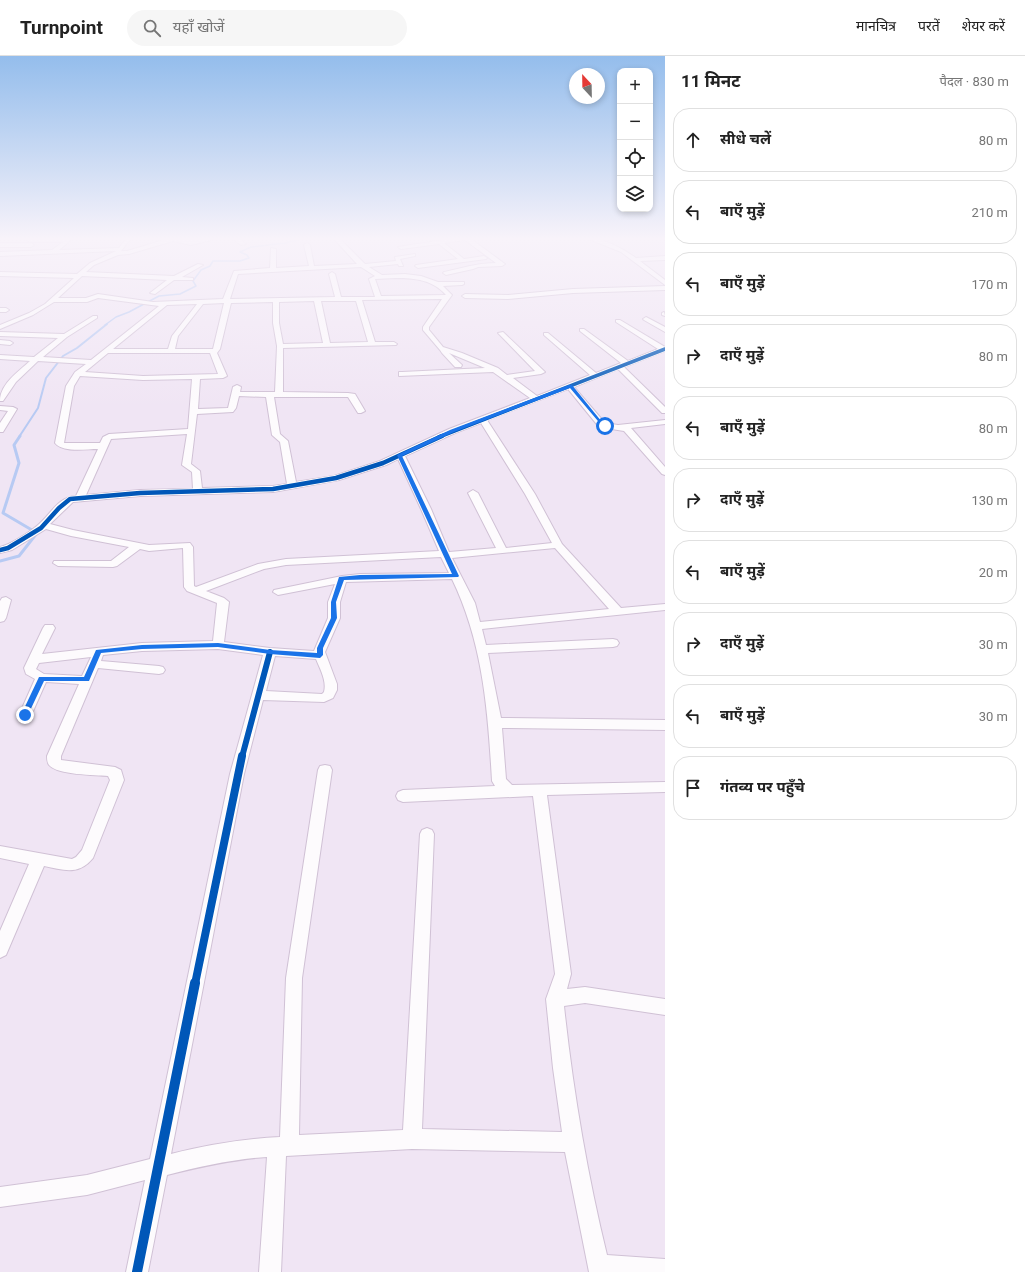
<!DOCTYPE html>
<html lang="hi">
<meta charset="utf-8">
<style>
:root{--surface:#fff;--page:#f6f6f6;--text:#222;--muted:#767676;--line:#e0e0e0}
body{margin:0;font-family:Roboto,"Noto Sans Devanagari",sans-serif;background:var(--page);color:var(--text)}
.controls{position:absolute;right:12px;top:12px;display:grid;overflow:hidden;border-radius:8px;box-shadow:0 2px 6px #0003}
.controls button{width:36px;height:36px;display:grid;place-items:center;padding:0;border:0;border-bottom:1px solid var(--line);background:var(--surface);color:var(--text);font:20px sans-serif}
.compass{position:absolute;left:569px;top:12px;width:36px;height:36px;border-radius:50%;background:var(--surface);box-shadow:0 2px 6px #0003;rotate:338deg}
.stop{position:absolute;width:12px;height:12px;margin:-9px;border:3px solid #1a73e8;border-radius:50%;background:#fff}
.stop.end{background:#1a73e8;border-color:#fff;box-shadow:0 1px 4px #0008}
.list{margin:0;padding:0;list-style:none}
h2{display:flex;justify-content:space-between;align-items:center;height:52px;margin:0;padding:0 16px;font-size:17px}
h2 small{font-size:13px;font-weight:400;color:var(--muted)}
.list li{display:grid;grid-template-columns:26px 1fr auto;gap:12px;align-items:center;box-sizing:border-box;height:64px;margin:0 8px 8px;padding:0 8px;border:1px solid var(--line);border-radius:16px}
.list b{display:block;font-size:15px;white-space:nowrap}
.list em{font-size:13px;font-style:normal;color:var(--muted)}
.icon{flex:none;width:22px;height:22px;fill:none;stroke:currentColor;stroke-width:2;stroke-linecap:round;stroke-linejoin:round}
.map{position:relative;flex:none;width:665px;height:1216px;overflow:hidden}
header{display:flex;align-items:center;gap:24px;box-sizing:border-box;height:56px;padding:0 20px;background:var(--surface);border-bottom:1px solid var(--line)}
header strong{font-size:19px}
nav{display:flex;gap:22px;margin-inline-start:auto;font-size:14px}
.search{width:280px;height:36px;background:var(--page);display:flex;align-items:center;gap:10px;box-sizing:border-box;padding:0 14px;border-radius:22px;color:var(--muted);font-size:15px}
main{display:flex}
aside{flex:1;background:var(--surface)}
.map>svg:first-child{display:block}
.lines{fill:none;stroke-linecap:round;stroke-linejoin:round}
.stream-far2{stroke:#b7caf3;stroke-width:1.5}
.stream-far1{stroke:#b7caf3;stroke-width:2}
.stream{stroke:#b7caf3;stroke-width:3}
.minor-casing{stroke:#d0c1d5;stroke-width:2}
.minor{fill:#fdfbfd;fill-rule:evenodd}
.cycleway-far4-casing{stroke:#fff;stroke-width:5}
.cycleway-far3-casing{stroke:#fff;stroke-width:6}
.cycleway-far2-casing{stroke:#fff;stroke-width:8}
.cycleway-far1-casing{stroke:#fff;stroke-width:10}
.cycleway-casing{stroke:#fff;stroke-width:12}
.cycleway-far4{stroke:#0057b8;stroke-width:3.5}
.cycleway-far3{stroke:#0057b8;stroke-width:4.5}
.cycleway-far2{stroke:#0057b8;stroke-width:6}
.cycleway-far1{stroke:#0057b8;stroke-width:8}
.cycleway{stroke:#0057b8;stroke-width:10}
.route{fill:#1a73e8}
</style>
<header>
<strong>Turnpoint</strong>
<div class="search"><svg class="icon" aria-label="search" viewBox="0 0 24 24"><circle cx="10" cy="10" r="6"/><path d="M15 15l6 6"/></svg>यहाँ खोजें</div>
<nav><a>मानचित्र</a><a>परतें</a><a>शेयर करें</a></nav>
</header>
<main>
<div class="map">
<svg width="665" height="1216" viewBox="0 0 665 1216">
<rect width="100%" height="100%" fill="#f0e5f4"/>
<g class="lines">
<path class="stream-far2" d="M 105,269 L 116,261 L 129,256 L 159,240 L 180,238 L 196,230 L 193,225 L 201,214 L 210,210 L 213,205 L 240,205 L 249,202 L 247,199 L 240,196 L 251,191 L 285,187 L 310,181"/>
<path class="stream-far1" d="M 19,381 L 38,352 L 46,322 L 63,300 L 77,292 L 107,268"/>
<path class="stream" d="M 0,505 L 19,500 L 37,477 L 3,457 L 19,407 L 14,389 L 20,380"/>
<g class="minor-casing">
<path id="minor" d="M 28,181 L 70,183 L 70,185 L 59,194 L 119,192 L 127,181 L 132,181 L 121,195 L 127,195 L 174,181 L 182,181 L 179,183 C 195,186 209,181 224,181 L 191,189 L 173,185 L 129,198 L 118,199 L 94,209 L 86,216 L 174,220 L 198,208 L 203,209 L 182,221 L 193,222 L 193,224 L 174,224 L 155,238 L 150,237 L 167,224 L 82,220 L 58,242 L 86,242 L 98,238 L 153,246 L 223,243 L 234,215 L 270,212 L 271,192 L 276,193 L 276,212 L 309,210 L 304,189 L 307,187 L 310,189 L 314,210 L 357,208 L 335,184 L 341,181 L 352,181 L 341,184 L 365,208 L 396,205 L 395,201 L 415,198 L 415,200 L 400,203 L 403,210 L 399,210 L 398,208 L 369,211 L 382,219 L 405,218 L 421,220 L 438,226 L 464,226 L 464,228 L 462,229 L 443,230 L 452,239 L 429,271 L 429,274 L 443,291 L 462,297 L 498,312 L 507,319 L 535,315 L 498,277 L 503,276 L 545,316 L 541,318 L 513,322 L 537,340 L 590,319 L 544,279 L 544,277 L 548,277 L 596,317 L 621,307 L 580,275 L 580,273 L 584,273 L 628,305 L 658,293 L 616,266 L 616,264 L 620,264 L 665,291 L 665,295 L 624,311 L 665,351 L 665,357 L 662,357 L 618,313 L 574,331 L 605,367 L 618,369 L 665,364 L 665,368 L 631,372 L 665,411 L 665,419 L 662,418 L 624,375 L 599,371 L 568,333 L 487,364 L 535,438 L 562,488 L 621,552 L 665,548 L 665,554 L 482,573 L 486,589 L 613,583 L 617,584 L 619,587 L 617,590 L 613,591 L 488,597 L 501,662 L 665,664 L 665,674 L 502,672 L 506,723 L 512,729 L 665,726 L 665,736 L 547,739 L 571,918 L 567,933 L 585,931 L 665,943 L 665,959 L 585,947 L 564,950 C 573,1034 587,1117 607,1199 L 665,1203 L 665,1216 L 589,1216 L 565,1096 L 412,1093 L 286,1100 L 281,1216 L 259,1216 L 267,1101 C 233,1103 199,1111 167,1119 L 148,1216 L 126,1216 L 145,1124 L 87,1139 L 0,1151 L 0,1131 L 87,1119 L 150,1103 L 230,718 L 263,599 L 218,593 L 142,595 L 103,599 L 101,605 L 159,610 L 163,611 L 165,614 L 163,617 L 159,618 L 98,612 L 61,700 L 61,704 L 115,711 L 121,714 L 124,724 L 93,802 C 78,820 64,814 44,810 L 6,899 L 0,902 L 0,875 L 29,808 L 0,802 L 0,790 L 72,803 L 76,801 L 82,794 L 110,724 L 108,720 C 95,719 57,719 49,709 C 47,706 47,703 47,700 L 79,628 L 46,626 L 30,662 L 25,664 L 20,662 L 19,659 L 35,623 L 26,618 L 24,612 L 43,572 L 45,569 L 53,569 L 55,572 L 42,598 L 142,587 L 213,585 L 217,547 L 187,535 L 184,531 L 183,492 L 149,495 L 140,493 L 117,510 L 113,511 L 58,510 L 53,507 L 54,505 L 111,505 L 129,491 L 71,480 L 46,473 L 12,494 L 0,497 L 0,491 C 10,489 30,476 38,469 C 51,458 58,441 76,440 L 98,393 C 86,393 63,397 55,387 L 66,330 L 75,316 L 86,308 L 38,305 L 16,326 L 3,345 L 0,345 C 0,328 18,316 30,305 L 0,303 L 0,299 L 34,301 L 58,282 L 0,280 L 0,276 L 64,278 L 93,260 L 97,260 L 97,262 L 67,281 L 43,301 L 91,304 L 159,250 L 98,242 L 87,246 L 54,246 L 33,259 L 0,273 L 0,269 L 29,257 L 45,248 L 74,222 L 0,220 L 0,216 L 77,218 L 90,207 L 116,195 L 0,200 L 0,196 L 52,194 L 63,186 L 30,186 L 27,184 ZM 361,211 L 375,220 L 369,223 L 375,241 L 341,241 L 335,218 L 332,216 L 329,218 L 335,241 L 230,243 L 238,218 ZM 396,222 C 415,222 433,224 446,239 L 381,240 L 375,223 ZM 442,243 L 423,271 L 423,274 L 440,294 L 442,297 L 455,311 L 461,311 L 462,309 L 449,297 L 485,312 L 402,316 L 399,316 L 399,320 L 493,316 L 530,342 L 449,373 L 380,405 L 334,420 L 296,426 L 288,385 L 280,378 L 274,341 L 348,341 L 358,357 L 361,357 L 365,355 L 355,338 L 348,337 L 283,336 L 283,292 L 396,289 L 397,288 L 394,286 L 375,286 L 362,244 ZM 314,245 L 323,287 L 283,288 L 279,267 L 279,246 ZM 321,245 L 356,245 L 368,286 L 330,287 ZM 273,246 L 273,267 L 277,290 L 275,336 L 240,336 L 241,331 L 237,329 L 233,331 L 228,352 L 198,353 L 200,323 L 223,322 L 227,320 L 217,297 L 220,293 L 231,247 ZM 224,247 L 213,293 L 175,293 L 178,280 L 203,248 ZM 197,248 L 172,280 L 168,293 L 113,293 L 167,249 ZM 108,297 L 210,297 L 218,318 L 143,320 L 85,316 ZM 80,320 L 143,324 L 192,323 L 188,373 L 109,378 L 103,381 L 100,387 L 64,387 L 74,330 ZM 239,340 L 266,341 L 272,379 L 280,386 L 287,428 L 273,430 L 202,432 L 200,415 L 191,408 L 197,358 L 233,356 L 236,352 ZM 481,367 L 525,438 L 552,487 L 506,492 L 478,437 L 473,434 L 468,437 L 496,492 L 449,496 L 431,453 L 405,400 L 455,377 ZM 187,378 L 182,409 L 192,416 L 193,433 L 140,434 L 86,439 L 111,383 ZM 398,403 L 421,453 L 439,495 L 286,503 L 258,508 L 196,531 L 194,530 L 193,491 L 190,487 L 149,489 L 73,474 L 50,468 L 73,446 L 140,440 L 273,436 L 339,424 L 386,409 ZM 555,492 L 609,553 L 480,566 L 475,547 L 452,502 ZM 441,501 L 449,517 L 360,518 L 342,520 L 274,534 L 273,536 L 278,539 L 335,528 L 328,546 L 328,562 L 314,595 L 270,592 L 224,586 L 229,546 L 224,542 L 206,535 L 264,513 L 286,509 ZM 452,523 C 483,587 488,655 492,725 L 495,730 L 403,734 L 398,736 L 396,740 L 398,744 L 403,746 L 533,740 L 555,918 L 546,943 L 553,1012 L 562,1076 L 422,1073 L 434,778 L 432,774 L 427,772 L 422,774 L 420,778 L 403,1074 L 299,1079 L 302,922 L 332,714 L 330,710 L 325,709 L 320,710 L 318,714 L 286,922 L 280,1081 C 242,1083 207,1089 171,1098 L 244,718 L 263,644 L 324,646 L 333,642 L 337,634 L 337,628 L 325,596 L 340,562 L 340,546 L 346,526 ZM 275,600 L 316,603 C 320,613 327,625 324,636 L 322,638 L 266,635 ZM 91,601 L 82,620 L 44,618 L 36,613 L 39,607 Z
M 231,181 L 237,181 L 246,188 L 241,189 Z
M 463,181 L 498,181 L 471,183 L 505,208 L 502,210 L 478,211 L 473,213 L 446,219 L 443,217 L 444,216 C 462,212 478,207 496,207 L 465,184 L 444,187 L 464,203 L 484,200 L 487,202 L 486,203 L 418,212 L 415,210 L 416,209 L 458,203 L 439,188 L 401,193 L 398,191 Z
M 584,181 C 601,181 622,192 636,202 L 665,200 L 665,204 L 640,205 L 665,224 L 665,229 L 621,196 Z
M 0,187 L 31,187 L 34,189 L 31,191 L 0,191 Z
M 665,230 L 665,234 L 573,237 L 508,243 L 465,242 L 462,240 L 465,238 L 508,239 L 573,233 Z
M 0,252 L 6,252 L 9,254 L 6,256 L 0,256 Z
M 664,256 L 665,260 L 662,259 L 662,257 Z
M 646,261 L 665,271 L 665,276 L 644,264 L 643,263 Z
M 0,284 L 10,285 L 13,287 L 10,289 L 0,288 Z
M 0,350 L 13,351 L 17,353 L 3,376 L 0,376 L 0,367 L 8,355 L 0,354 Z
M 6,541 L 11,544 L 6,562 L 4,565 L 0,566 L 0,545 L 2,542 Z"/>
</g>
<use href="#minor" class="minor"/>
<g class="cycleway-far4-casing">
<path id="cycleway-far4" d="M 439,381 L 665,293"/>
</g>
<g class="cycleway-far3-casing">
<path id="cycleway-far3" d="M 0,494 L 8,492 L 41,472 L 59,452 L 70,443 L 140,437 L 273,433 L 336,422 L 383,407 L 442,380"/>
</g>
<g class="cycleway-far2-casing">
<path id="cycleway-far2" d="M 242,701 L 270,596"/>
</g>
<g class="cycleway-far1-casing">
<path id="cycleway-far1" d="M 195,928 L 242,700"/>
</g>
<g class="cycleway-casing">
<path id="cycleway" d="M 137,1216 L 195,927"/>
</g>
<use href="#cycleway-far4" class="cycleway-far4"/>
<use href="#cycleway-far3" class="cycleway-far3"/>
<use href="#cycleway-far2" class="cycleway-far2"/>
<use href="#cycleway-far1" class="cycleway-far1"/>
<use href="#cycleway" class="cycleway"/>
</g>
<linearGradient id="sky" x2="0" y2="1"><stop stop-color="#94bdec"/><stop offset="0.52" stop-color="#f8f3fa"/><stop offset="1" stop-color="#f8f3fa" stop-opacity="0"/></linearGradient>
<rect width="665" height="351" fill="url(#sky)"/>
<path class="route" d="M 569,329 L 572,329 L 606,371 L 603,371 L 570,332 L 454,376 L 402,400 L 459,520 L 458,521 L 344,524 L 336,546 L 337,562 L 323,592 L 323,599 L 320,602 L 270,598 L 218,591 L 142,593 L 101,597 L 89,625 L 44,625 L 27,661 L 22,661 L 21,659 L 39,621 L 84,621 L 96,594 L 142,589 L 218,587 L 270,594 L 317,597 L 317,592 L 331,562 L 331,546 L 339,521 L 360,519 L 452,518 L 397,399 L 450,374 Z"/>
</svg>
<div class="controls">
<button>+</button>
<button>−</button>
<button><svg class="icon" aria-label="locate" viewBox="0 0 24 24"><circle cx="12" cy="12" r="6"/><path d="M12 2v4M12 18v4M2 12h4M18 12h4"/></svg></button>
<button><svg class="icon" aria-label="layers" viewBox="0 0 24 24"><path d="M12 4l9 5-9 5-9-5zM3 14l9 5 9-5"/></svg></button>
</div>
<svg class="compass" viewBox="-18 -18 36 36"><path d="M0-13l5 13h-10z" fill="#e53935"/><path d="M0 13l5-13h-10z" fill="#767676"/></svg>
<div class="stop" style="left:605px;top:370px"></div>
<div class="stop end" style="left:25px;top:659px"></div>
</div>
<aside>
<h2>11 मिनट<small>पैदल · 830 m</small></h2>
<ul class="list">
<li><svg class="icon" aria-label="ahead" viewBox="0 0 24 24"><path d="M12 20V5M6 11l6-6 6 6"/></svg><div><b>सीधे चलें</b></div><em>80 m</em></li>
<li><svg class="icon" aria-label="left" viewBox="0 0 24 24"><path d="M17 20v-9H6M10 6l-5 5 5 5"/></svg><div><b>बाएँ मुड़ें</b></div><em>210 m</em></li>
<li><svg class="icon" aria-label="left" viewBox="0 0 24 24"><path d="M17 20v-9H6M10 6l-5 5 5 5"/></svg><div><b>बाएँ मुड़ें</b></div><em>170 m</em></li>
<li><svg class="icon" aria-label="right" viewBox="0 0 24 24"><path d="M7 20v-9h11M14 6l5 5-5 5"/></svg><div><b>दाएँ मुड़ें</b></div><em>80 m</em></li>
<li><svg class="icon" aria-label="left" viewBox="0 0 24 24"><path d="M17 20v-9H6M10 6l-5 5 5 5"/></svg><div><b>बाएँ मुड़ें</b></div><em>80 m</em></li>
<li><svg class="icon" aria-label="right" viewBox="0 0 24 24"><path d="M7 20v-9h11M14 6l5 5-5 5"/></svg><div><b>दाएँ मुड़ें</b></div><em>130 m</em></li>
<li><svg class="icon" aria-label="left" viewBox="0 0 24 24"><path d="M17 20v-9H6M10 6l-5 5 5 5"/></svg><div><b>बाएँ मुड़ें</b></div><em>20 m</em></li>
<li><svg class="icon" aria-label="right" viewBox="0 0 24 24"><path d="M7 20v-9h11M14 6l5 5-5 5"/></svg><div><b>दाएँ मुड़ें</b></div><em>30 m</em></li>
<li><svg class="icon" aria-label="left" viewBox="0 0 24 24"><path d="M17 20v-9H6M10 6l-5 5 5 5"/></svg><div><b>बाएँ मुड़ें</b></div><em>30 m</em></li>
<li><svg class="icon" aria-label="arrive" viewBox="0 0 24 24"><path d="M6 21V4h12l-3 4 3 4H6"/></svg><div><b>गंतव्य पर पहुँचे</b></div></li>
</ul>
</aside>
</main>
